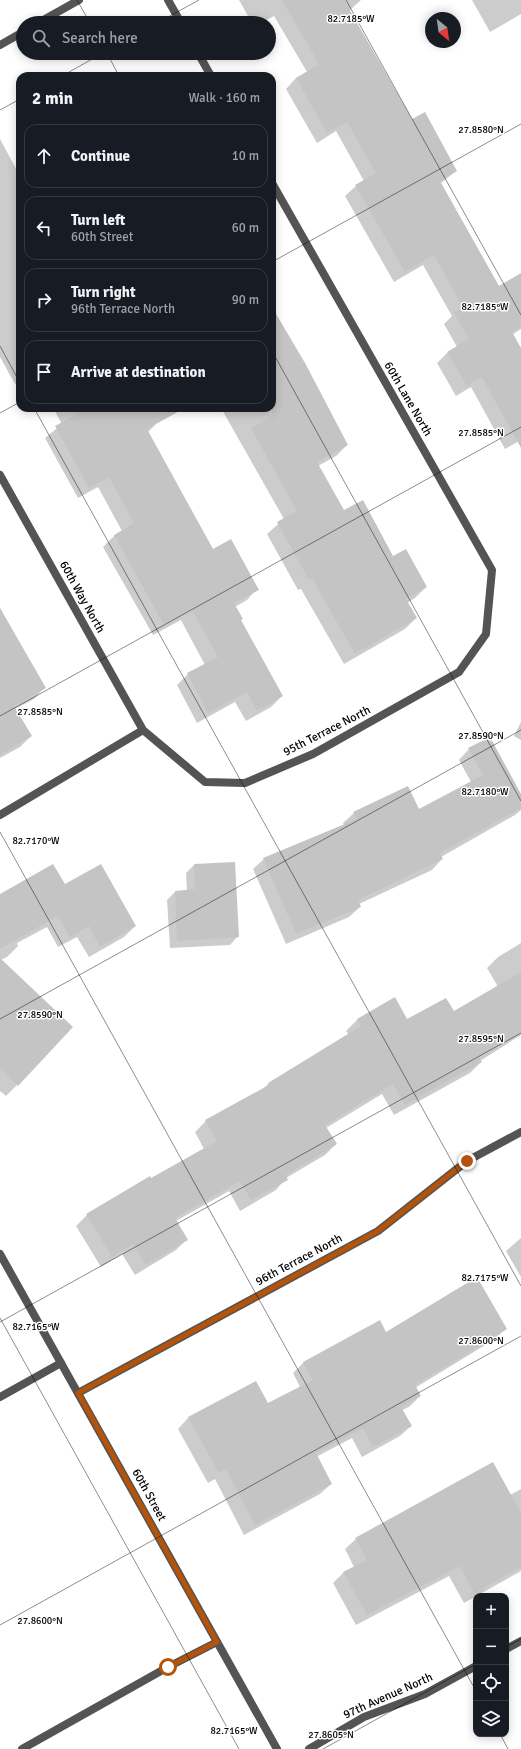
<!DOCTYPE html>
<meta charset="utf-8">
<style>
:root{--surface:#171b24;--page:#242831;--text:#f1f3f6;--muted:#9ea1a6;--line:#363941}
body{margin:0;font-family:Signika,sans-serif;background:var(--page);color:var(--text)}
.controls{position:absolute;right:12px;bottom:12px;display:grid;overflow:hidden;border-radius:8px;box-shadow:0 2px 10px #0003}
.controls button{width:36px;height:36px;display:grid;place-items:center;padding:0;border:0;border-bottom:1px solid var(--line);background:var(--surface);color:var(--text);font:20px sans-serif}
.compass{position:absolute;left:425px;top:12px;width:36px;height:36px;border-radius:50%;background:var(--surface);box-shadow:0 2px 10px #0003;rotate:151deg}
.stop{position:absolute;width:12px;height:12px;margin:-9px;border:3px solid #b45309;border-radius:50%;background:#fff}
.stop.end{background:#b45309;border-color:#fff;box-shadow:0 1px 4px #0008}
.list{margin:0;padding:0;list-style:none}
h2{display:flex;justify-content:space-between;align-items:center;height:52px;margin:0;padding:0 16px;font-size:17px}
h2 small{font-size:13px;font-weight:400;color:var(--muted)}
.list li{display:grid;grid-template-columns:26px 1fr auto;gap:12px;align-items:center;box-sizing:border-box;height:64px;margin:0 8px 8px;padding:0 8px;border:1px solid var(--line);border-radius:12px}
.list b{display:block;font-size:15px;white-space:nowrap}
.list p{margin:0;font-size:13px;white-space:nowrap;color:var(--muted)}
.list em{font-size:13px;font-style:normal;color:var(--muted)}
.icon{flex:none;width:22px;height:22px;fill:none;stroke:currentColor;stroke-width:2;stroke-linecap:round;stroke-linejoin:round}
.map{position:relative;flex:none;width:521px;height:1749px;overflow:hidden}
.search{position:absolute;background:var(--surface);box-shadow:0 2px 10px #0003;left:16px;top:16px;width:260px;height:44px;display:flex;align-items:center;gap:10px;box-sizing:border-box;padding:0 14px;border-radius:22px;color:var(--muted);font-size:15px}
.panel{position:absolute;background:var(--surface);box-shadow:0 2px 10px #0003;left:16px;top:72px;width:260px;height:340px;border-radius:12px}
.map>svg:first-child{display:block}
.shadow{fill:#0003}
.building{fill:#c4c4c4}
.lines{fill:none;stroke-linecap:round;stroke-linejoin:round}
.service{stroke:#545454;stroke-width:8}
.minor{stroke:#545454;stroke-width:8}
.tertiary{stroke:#545454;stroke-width:8}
.route{stroke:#b45309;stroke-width:5}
.ticks{fill:none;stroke:#000;stroke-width:1;stroke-opacity:0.45}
.labels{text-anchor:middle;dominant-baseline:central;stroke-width:3;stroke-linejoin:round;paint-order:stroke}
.street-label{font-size:12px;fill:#000;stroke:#fff}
.ticks-label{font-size:10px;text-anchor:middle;fill:#000;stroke:#fff;stroke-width:3;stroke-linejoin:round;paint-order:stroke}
</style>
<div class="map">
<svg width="521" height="1749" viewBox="0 0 521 1749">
<rect width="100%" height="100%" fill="#fff"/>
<path class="shadow" d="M 239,0 L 361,0 L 349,11 L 412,120 L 456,171 L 440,184 L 499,287 L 521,274 L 521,329 L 512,335 L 521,350 L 521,440 L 505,449 L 471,387 L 456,396 L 437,363 L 447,353 L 457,347 L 444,324 L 452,316 L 423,265 L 394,282 L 345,196 L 356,186 L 364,181 L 336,131 L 317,143 L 286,89 L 296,78 L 307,72 L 274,16 L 261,23 L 252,23 Z
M 472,0 L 521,0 L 521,14 L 490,32 Z
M 0,139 L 20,176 L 20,382 L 15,384 L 0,357 Z
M 272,307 L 347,445 L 336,456 L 318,466 L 344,512 L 426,587 L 415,598 L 407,603 L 416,618 L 405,629 L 344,664 L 301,589 L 298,590 L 267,534 L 284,519 L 221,408 L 272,408 Z
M 53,408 L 149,408 L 157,423 L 147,433 L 213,551 L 257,589 L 247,600 L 235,607 L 240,620 L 282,696 L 271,707 L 246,721 L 235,702 L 197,723 L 177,685 L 188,674 L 205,665 L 181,620 L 153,635 L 103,547 L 114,536 L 122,531 L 98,487 L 78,498 L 45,438 L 62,424 Z
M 0,608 L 44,688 L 34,699 L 15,709 L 31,736 L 20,747 L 0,758 Z
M 521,722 L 521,740 L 514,736 Z
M 469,749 L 521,797 L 521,810 L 515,815 L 441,857 L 442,859 L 432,870 L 359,904 L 360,907 L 349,917 L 286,944 L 253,869 L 264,859 L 344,825 L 343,823 L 354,813 L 419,811 L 471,782 L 459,760 Z
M 194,865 L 238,936 L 230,945 L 170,948 L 167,900 L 175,892 L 187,891 L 186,873 Z
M 64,886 L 135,926 L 124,937 L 89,957 L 77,937 L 58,947 L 47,927 L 17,943 L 18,946 L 7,957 L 1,960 L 17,1085 L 6,1096 L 0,1091 L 0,908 Z
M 521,943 L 521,1035 L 480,1061 L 481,1062 L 470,1073 L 394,1115 L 382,1094 L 326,1128 L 336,1144 L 325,1155 L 286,1178 L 276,1190 L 240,1211 L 229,1191 L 176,1221 L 187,1239 L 176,1250 L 135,1275 L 122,1254 L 101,1267 L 76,1226 L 87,1215 L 204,1149 L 195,1132 L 206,1121 L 262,1090 L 269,1083 L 349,1035 L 346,1031 L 357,1020 L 395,999 L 407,1021 L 453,1013 L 498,987 L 487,968 L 498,957 Z
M 521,1238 L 521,1277 L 506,1251 Z
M 380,1322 L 386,1333 L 506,1328 L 495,1339 L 415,1388 L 420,1396 L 409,1407 L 402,1410 L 411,1426 L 400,1436 L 362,1457 L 352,1438 L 316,1457 L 331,1484 L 320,1494 L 244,1535 L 215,1479 L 208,1483 L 178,1429 L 188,1418 L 256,1383 L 267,1404 L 300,1387 L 293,1373 L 303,1363 Z
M 521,1489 L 521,1571 L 464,1603 L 449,1576 L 356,1625 L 333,1583 L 344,1572 L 354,1567 L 345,1549 L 356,1539 L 510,1495 Z"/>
<path class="building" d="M 282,0 L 344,0 L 412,119 L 425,112 L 457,171 L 440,181 L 499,286 L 521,273 L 521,326 L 512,332 L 521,348 L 521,448 L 482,377 L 467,386 L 447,352 L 469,339 L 454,313 L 463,307 L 434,255 L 405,272 L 355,185 L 376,173 L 347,122 L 327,133 L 296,78 L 319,64 Z
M 272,307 L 305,363 L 348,445 L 317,462 L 344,510 L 363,500 L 393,556 L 406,549 L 427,587 L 406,599 L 417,618 L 355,654 L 312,578 L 309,580 L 277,522 L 297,511 L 251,428 L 272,416 Z
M 88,408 L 185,408 L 147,429 L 213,549 L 231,539 L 259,590 L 234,603 L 243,619 L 241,620 L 283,696 L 257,711 L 247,692 L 208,713 L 187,673 L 218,657 L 192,610 L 164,625 L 114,535 L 134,523 L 109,477 L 89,488 L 55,426 Z
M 0,608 L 46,688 L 14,706 L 32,736 L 0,755 Z
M 490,737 L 521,794 L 521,808 L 440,853 L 443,859 L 358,900 L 361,907 L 296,934 L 263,858 L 357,819 L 353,812 L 408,786 L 419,809 L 483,775 L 468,748 Z
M 235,862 L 239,937 L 177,941 L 175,891 L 195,889 L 194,864 Z
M 53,864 L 65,884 L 101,864 L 136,926 L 100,947 L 89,926 L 70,937 L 58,916 L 0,949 L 0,894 Z
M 0,958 L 73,1027 L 18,1086 L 0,1069 Z
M 521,972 L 521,1032 L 479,1057 L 482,1062 L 405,1105 L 393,1084 L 325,1125 L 337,1144 L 286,1175 L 288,1180 L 251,1200 L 240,1181 L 175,1218 L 188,1240 L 146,1265 L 133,1244 L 112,1257 L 86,1214 L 150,1176 L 151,1178 L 217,1141 L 205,1120 L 269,1085 L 268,1083 L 361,1026 L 357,1019 L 395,997 L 407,1019 L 446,998 L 454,1011 Z
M 477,1277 L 507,1329 L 415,1385 L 421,1396 L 401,1407 L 412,1426 L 373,1447 L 363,1428 L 316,1453 L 332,1484 L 255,1525 L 226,1469 L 219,1473 L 188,1417 L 256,1381 L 268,1403 L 313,1380 L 303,1362 L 380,1320 L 386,1332 Z
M 493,1462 L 521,1513 L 521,1567 L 474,1593 L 460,1566 L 367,1615 L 343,1572 L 367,1560 L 355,1538 Z"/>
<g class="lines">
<path class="service" d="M 0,1397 L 61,1363
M 22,1749 L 168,1667 L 217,1642"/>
<path class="minor" d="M 168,0 L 181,23
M 198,53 L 211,76
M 0,475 L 143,730 L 205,782 L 245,783 L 313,754 L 459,672 L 486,634 L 492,570 L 272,183
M 0,815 L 143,730
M 78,1393 L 378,1231 L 467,1161 L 521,1132
M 506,1649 L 521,1641
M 309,1749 L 364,1717 L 425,1694 L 476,1666"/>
<path class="tertiary" d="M 38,23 L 79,0
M 0,45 L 23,32
M 0,1254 L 277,1749"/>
</g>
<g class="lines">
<path class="route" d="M 168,1667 L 217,1642 L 78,1393 L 378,1231 L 467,1161"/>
</g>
<path class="ticks" d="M 77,0 L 90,23M 346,0 L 521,315M 157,23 L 199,0M 107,53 L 119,76M 62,76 L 103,53M 0,110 L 20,99M 272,262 L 521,124M 0,346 L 20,383M 272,351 L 521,801M 34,408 L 521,1286M 0,413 L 20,402M 0,716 L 521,427M 0,832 L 476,1691M 0,1019 L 521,730M 0,1318 L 239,1749M 0,1322 L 521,1033M 0,1625 L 521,1336M 506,1647 L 521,1639M 500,1734 L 508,1749M 323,1749 L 476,1664"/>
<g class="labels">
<g class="street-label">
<text transform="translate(408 399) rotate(60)">60th Lane North</text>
<text transform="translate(82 597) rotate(61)">60th Way North</text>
<text transform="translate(327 731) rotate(-27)">95th Terrace North</text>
<text transform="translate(299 1260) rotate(-28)">96th Terrace North</text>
<text transform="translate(149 1495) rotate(61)">60th Street</text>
<text transform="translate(388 1696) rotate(-24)">97th Avenue North</text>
</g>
</g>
<g class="ticks-label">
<text x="351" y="22">82.7185°W</text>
<text x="481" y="133">27.8580°N</text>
<text x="485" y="310">82.7185°W</text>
<text x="481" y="436">27.8585°N</text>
<text x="40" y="715">27.8585°N</text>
<text x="481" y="739">27.8590°N</text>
<text x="485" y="795">82.7180°W</text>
<text x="36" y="844">82.7170°W</text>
<text x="40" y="1018">27.8590°N</text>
<text x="481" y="1042">27.8595°N</text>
<text x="485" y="1281">82.7175°W</text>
<text x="36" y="1330">82.7165°W</text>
<text x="481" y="1344">27.8600°N</text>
<text x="40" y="1624">27.8600°N</text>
<text x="234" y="1734">82.7165°W</text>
<text x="331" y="1738">27.8605°N</text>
</g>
</svg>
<div class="controls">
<button>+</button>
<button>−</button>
<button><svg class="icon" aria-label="locate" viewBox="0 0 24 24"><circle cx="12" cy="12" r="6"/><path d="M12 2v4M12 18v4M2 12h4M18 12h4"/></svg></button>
<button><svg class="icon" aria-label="layers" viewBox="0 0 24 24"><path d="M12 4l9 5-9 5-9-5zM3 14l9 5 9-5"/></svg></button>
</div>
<svg class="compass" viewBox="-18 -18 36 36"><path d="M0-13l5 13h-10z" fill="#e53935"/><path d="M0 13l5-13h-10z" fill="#9ea1a6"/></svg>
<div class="stop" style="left:168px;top:1667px"></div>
<div class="stop end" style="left:467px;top:1161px"></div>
<div class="search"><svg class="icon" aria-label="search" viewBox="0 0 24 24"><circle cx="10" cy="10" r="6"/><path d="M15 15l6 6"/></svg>Search here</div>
<section class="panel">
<h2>2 min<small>Walk · 160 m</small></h2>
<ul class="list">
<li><svg class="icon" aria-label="ahead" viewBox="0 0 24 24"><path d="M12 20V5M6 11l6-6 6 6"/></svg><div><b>Continue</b></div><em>10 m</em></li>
<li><svg class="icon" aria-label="left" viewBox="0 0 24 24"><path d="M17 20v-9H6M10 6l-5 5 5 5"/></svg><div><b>Turn left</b><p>60th Street</p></div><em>60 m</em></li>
<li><svg class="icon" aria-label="right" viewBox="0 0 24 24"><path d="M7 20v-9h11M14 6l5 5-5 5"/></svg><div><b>Turn right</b><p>96th Terrace North</p></div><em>90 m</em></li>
<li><svg class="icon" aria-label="arrive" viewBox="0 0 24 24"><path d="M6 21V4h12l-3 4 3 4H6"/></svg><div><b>Arrive at destination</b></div></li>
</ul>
</section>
</div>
